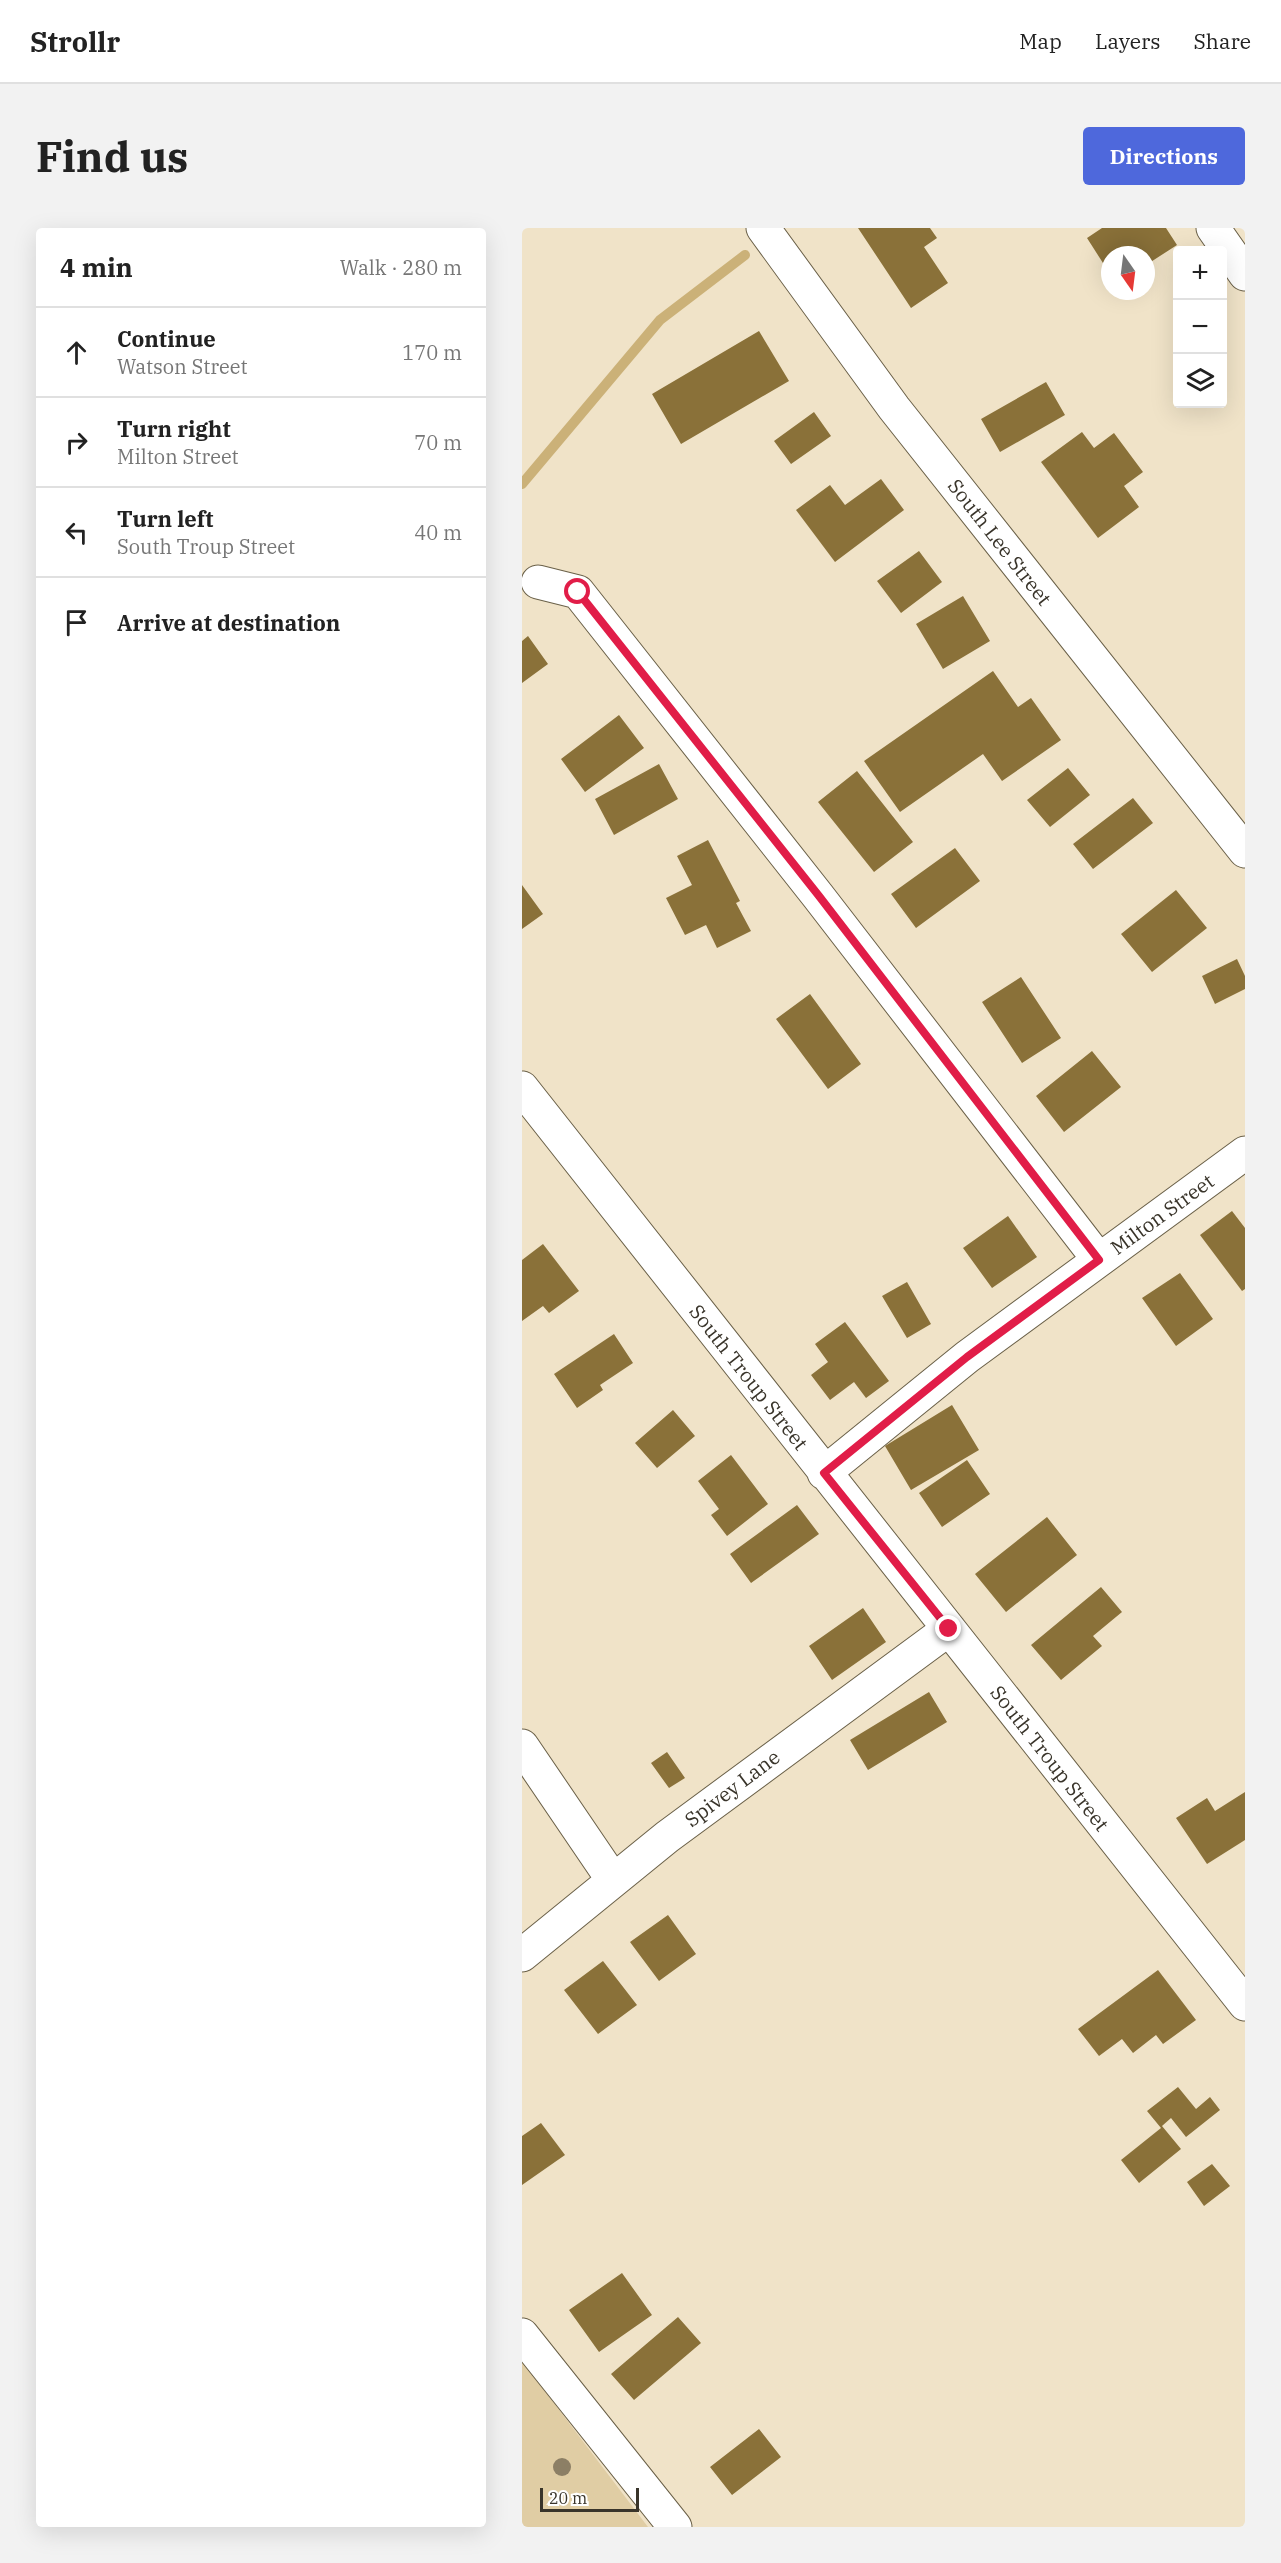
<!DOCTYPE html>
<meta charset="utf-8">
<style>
:root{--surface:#fff;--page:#f2f2f2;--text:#222;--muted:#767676;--line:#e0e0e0;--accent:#4e68dc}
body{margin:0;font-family:"IBM Plex Serif",serif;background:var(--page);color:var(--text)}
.controls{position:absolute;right:18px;top:18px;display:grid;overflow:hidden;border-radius:6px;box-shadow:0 6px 24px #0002}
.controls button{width:54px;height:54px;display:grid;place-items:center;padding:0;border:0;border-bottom:2px solid var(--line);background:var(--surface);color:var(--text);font:30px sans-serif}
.compass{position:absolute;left:579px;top:18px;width:54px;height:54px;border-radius:50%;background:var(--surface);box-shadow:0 6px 24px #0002;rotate:166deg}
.scale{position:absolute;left:18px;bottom:15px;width:99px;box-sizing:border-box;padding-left:6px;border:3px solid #39342a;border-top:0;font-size:16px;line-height:21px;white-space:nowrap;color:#39342a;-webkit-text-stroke:4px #fff;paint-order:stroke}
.stop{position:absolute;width:18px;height:18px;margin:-14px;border:4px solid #e11d48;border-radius:50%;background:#fff}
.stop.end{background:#e11d48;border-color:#fff;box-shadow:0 2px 6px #0008}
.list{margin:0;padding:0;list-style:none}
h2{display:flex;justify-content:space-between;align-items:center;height:78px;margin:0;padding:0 24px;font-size:26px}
h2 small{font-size:20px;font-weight:400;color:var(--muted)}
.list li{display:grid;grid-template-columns:39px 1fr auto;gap:18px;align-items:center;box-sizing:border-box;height:90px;padding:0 24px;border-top:2px solid var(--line)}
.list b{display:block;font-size:22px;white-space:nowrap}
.list p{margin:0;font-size:20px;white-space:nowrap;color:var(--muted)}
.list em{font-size:20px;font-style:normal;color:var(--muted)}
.icon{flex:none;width:33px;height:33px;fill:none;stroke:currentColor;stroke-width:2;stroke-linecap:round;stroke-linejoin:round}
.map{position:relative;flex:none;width:723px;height:2299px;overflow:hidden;border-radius:6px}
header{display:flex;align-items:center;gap:36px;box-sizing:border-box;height:84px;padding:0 30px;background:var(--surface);border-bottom:2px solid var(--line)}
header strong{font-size:28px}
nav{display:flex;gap:33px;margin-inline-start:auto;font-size:21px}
.intro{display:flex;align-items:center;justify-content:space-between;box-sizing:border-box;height:144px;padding:0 36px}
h1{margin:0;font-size:42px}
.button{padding:15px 27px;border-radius:6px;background:var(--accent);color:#fff;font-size:21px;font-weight:700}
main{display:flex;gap:36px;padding:0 36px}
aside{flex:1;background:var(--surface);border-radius:6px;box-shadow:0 6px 24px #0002}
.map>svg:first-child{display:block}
.green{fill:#e0cda4}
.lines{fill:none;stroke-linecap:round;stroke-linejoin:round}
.stream{stroke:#cbb178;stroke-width:10}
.building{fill:#8a7139}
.minor-casing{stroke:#6a6048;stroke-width:35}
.tertiary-casing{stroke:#6a6048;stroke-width:35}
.minor{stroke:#fff;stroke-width:33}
.tertiary{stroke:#fff;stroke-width:33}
.tree{fill:#8c7f65}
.route{stroke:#e11d48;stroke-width:8}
.labels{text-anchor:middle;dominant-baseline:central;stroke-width:6;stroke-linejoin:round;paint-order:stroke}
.street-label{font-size:20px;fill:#39342a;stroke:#fff}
</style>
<header>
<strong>Strollr</strong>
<nav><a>Map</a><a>Layers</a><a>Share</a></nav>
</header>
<div class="intro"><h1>Find us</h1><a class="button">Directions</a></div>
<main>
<aside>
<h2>4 min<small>Walk · 280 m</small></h2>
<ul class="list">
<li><svg class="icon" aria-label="ahead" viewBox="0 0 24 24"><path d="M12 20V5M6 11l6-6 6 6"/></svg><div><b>Continue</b><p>Watson Street</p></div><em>170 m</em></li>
<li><svg class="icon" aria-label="right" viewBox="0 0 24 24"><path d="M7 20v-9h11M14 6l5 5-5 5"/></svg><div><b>Turn right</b><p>Milton Street</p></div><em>70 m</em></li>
<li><svg class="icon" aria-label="left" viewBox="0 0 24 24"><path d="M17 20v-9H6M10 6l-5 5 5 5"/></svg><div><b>Turn left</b><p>South Troup Street</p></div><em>40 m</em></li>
<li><svg class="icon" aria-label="arrive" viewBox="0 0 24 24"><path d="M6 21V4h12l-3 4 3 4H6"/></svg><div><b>Arrive at destination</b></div></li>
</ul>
</aside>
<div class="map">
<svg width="723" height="2299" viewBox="0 0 723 2299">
<rect width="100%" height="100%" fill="#f0e3c8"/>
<path class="green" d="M 0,2133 L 126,2299 L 0,2299 Z"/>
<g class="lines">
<path class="stream" d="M 0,256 L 138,92 L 223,27"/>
</g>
<path class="building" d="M 336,0 L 408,0 L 415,10 L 402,19 L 426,55 L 389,80 Z
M 580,0 L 644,0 L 655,17 L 624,37 L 624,27 L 588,27 L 588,46 L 565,10 Z
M 237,103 L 267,153 L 159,216 L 130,166 Z
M 524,154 L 543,187 L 478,224 L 459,191 Z
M 292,184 L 309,208 L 269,236 L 252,213 Z
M 560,204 L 572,220 L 592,205 L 621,244 L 602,258 L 617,279 L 576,310 L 519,234 Z
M 359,251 L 382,282 L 313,334 L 274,282 L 308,257 L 323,277 Z
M 397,323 L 420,354 L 379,385 L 355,353 Z
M 441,368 L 468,413 L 421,441 L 394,396 Z
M 6,408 L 26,436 L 0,455 L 0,413 Z
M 471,443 L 496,479 L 509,470 L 539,512 L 480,553 L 461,526 L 378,584 L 342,533 Z
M 97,487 L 122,520 L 63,564 L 39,531 Z
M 137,536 L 156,571 L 92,607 L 73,571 Z
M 546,540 L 568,567 L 528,599 L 505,572 Z
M 335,543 L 391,614 L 352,644 L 296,574 Z
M 611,570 L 631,595 L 571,641 L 551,616 Z
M 186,612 L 218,673 L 214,675 L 229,703 L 195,720 L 184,697 L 163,707 L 144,670 L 170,657 L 155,628 Z
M 433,620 L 458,653 L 394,700 L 369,666 Z
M 0,657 L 21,686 L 0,701 Z
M 654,662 L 685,700 L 630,744 L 599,706 Z
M 715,731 L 723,748 L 723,761 L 693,776 L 680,748 Z
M 499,749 L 539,810 L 500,835 L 460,774 Z
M 288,766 L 339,836 L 306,861 L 254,791 Z
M 570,823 L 599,859 L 542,904 L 514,868 Z
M 710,983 L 723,1000 L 723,1061 L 720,1063 L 678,1007 Z
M 486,988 L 515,1029 L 470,1060 L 441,1020 Z
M 21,1016 L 57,1063 L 27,1085 L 21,1078 L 0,1093 L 0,1032 Z
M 658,1045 L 691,1091 L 654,1118 L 620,1070 Z
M 385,1054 L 409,1096 L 385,1110 L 360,1068 Z
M 323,1094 L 367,1153 L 344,1170 L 332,1154 L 308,1172 L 289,1147 L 306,1134 L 293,1116 Z
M 92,1106 L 111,1135 L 78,1157 L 81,1162 L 55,1180 L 32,1146 Z
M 430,1177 L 457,1222 L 389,1262 L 363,1218 Z
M 151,1182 L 173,1208 L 135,1240 L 113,1215 Z
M 209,1227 L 246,1276 L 205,1308 L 189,1287 L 197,1281 L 176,1253 Z
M 445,1232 L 468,1266 L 420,1299 L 397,1265 Z
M 275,1277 L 297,1306 L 229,1355 L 208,1326 Z
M 525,1289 L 555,1327 L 484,1384 L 453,1346 Z
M 579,1359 L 600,1384 L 571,1408 L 580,1418 L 539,1452 L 509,1417 Z
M 341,1380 L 364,1414 L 310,1452 L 287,1418 Z
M 407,1464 L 425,1494 L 346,1542 L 328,1512 Z
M 145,1524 L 163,1550 L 147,1560 L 129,1535 Z
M 723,1564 L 723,1612 L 685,1636 L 654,1590 L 685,1570 L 693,1583 Z
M 146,1687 L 174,1726 L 137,1753 L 108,1714 Z
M 81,1733 L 115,1777 L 76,1806 L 42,1762 Z
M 636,1742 L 674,1792 L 641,1816 L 634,1807 L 611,1825 L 600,1811 L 577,1828 L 556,1801 Z
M 656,1859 L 674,1881 L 688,1869 L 698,1882 L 664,1909 L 649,1890 L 640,1898 L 659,1921 L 617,1955 L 599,1932 L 639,1900 L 625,1883 Z
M 19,1895 L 43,1927 L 0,1957 L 0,1908 Z
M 690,1936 L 708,1958 L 682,1978 L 665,1954 Z
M 100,2045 L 130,2087 L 77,2124 L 47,2082 Z
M 156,2089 L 179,2115 L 112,2172 L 89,2146 Z
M 237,2201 L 259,2229 L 210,2267 L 188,2239 Z"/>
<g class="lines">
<g class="minor-casing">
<path id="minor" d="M 691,0 L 723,46
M 16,354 L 56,364 L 296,668 L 577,1032
M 0,860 L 723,1776
M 302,1245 L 445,1129 L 723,925
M 0,1518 L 91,1652
M 0,1727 L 145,1609 L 427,1401
M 0,2107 L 153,2299"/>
</g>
<g class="tertiary-casing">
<path id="tertiary" d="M 241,0 L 372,180 L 723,623"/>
</g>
<use href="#minor" class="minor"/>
<use href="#tertiary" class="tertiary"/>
</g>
<circle class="tree" cx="40" cy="2239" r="9"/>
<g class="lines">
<path class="route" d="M 56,364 L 297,668 L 577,1032 L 445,1129 L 302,1245 L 427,1401"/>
</g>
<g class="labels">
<g class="street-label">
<text transform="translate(478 314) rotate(52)">South Lee Street</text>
<text transform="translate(640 986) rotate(-36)">Milton Street</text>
<text transform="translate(227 1149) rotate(52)">South Troup Street</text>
<text transform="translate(528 1530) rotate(52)">South Troup Street</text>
<text transform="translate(210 1560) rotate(-37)">Spivey Lane</text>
</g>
</g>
</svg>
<div class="controls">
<button>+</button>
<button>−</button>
<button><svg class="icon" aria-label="layers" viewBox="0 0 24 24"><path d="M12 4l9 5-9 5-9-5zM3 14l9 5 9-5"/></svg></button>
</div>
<svg class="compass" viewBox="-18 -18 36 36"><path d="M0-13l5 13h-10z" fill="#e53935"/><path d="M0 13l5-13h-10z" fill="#767676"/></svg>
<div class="scale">20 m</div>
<div class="stop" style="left:56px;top:364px"></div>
<div class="stop end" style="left:427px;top:1401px"></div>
</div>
</main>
